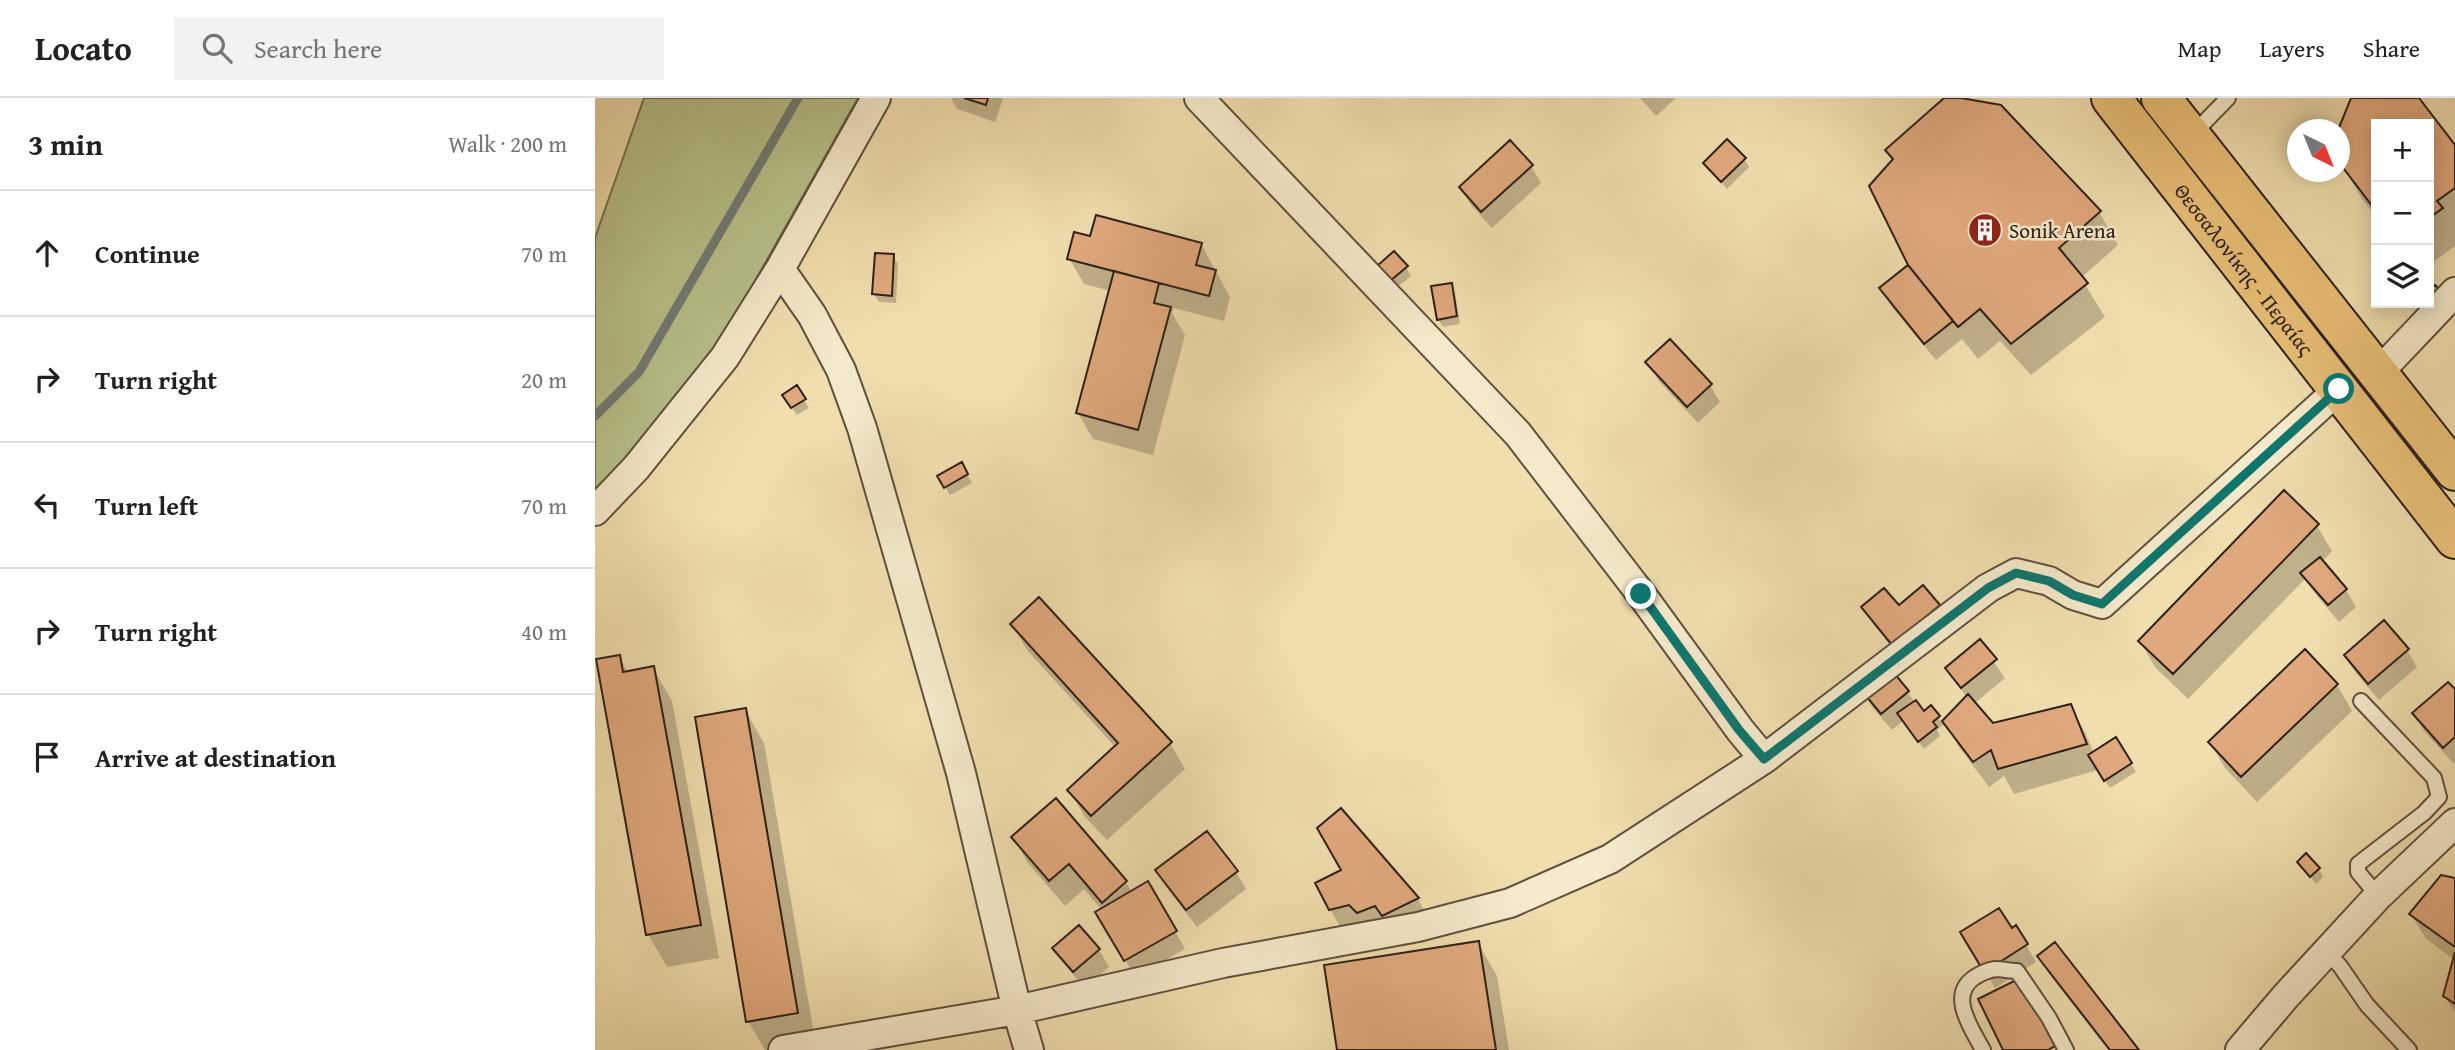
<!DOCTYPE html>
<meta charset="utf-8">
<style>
:root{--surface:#fff;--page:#f2f2f2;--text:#202124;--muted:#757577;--line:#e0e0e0}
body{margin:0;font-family:"Gentium Book Plus",serif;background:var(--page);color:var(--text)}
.controls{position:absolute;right:21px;top:21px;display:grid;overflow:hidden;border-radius:0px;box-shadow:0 4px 18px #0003}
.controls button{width:63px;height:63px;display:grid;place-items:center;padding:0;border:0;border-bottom:2px solid var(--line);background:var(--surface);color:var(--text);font:35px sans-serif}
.compass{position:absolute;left:1692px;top:21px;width:63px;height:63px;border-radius:50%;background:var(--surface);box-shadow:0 4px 18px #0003;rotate:137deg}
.stop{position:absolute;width:21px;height:21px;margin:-16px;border:5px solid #0f766e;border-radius:50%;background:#fff}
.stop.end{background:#0f766e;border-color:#fff;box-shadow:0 2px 7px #0008}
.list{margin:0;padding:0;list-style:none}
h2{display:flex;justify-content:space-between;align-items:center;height:91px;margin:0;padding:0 28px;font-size:30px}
h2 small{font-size:23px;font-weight:400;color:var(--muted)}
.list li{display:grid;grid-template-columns:46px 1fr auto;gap:21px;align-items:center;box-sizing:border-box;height:126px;padding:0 28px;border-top:2px solid var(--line)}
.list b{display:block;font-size:26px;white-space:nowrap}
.list em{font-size:23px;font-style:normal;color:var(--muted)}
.icon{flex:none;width:38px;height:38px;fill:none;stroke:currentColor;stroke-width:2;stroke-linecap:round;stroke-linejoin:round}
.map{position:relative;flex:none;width:1860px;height:952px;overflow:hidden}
header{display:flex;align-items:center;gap:42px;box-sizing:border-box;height:98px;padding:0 35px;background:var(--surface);border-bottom:2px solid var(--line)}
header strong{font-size:33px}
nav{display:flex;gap:38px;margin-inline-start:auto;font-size:24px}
.search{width:490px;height:63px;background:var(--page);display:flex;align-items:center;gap:18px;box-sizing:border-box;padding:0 24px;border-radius:0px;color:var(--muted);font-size:26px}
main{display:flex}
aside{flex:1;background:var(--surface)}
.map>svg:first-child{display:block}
.green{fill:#b8c18b;stroke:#737052;stroke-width:2}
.shadow{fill:#0003}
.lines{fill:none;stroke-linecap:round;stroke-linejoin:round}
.stream{stroke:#717c76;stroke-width:9}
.building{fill:#e0a97d;stroke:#2e2018;stroke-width:2}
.lane-casing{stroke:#5e503e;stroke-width:18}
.street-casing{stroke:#5e503e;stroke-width:32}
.primary-casing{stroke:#2e2018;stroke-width:42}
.lane{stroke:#f5eaca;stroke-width:14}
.street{stroke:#f5eaca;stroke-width:28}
.primary{stroke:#e8bf77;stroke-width:38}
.route{stroke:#0f766e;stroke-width:9}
.labels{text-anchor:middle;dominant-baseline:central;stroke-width:5;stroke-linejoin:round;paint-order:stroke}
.poi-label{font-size:21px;fill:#2e2018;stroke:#f5eaca;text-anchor:start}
.street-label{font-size:21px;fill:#2e2018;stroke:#f5eaca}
</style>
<header>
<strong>Locato</strong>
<div class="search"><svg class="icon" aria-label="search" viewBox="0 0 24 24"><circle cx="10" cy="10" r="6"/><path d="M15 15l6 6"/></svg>Search here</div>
<nav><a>Map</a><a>Layers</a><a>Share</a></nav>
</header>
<main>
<aside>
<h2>3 min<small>Walk · 200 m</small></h2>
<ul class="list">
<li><svg class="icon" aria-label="ahead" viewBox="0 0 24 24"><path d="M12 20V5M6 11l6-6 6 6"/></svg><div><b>Continue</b></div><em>70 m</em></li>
<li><svg class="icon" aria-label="right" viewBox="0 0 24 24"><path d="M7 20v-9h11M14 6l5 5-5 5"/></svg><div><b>Turn right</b></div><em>20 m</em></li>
<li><svg class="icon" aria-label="left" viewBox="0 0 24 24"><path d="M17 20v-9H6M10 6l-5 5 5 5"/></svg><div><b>Turn left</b></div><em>70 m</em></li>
<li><svg class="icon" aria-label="right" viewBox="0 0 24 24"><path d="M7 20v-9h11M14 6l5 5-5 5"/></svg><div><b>Turn right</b></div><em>40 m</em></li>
<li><svg class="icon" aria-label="arrive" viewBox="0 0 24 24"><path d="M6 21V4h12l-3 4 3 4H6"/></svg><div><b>Arrive at destination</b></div></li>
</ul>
</aside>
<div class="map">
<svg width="1860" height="952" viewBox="0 0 1860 952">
<rect width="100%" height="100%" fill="#f0deae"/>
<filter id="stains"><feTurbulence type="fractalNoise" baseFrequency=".00286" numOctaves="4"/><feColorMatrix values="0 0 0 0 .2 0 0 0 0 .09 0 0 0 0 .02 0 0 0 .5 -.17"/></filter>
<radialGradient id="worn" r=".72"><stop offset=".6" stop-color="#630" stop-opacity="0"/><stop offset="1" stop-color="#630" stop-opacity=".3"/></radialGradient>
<path class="green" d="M 49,0 L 263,0 L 124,247 L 0,399 L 0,140 Z"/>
<path class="shadow" d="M 356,0 L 408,0 L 400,24 L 362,11 Z
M 1045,0 L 1081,0 L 1061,18 Z
M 1352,0 L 1356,0 L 1504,114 L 1523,147 L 1486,180 L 1510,219 L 1436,277 L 1405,243 L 1383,261 L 1367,241 L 1341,262 L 1296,208 L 1286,191 L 1315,168 L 1299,63 L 1293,52 Z
M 1758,0 L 1822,0 L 1860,50 L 1860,148 L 1834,167 L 1834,26 L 1781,26 L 1781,119 L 1767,101 L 1747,67 L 1749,57 L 1744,48 Z
M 1149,61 L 1154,69 L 1132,91 L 1110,65 Z
M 936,68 L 946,85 L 897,130 L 876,107 L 866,90 Z
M 606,146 L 635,199 L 629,223 L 579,210 L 577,215 L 590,237 L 558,357 L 498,341 L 483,315 L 516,193 L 489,186 L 474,160 Z
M 298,157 L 303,166 L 301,205 L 284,204 L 279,196 Z
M 811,169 L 816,178 L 801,190 L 789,177 Z
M 856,187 L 860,195 L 865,226 L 848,229 L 843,221 Z
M 1053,264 L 1115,287 L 1125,304 L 1103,325 L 1063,282 Z
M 201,290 L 214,310 L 202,317 L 194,306 Z
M 366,366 L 377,385 L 355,397 L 344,379 Z
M 1722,428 L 1737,453 L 1727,464 L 1751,492 L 1761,509 L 1744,524 L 1718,493 L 1710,481 L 1593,601 L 1560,569 L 1545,543 Z
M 1344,508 L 1354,525 L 1308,563 L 1278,526 L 1268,509 Z
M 417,526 L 575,645 L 590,671 L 512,742 L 489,718 L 475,692 L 521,650 L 432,552 Z
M 1385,544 L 1410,580 L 1379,606 L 1397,627 L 1475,608 L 1490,634 L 1499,655 L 1521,641 L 1541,674 L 1515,690 L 1503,672 L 1419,696 L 1409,678 L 1394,689 L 1364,649 L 1350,625 L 1342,632 L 1345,638 L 1329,651 L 1308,623 L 1297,632 L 1278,610 L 1268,593 L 1312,594 L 1329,616 L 1343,619 L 1347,625 L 1372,600 L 1352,571 Z
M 1812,552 L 1822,569 L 1784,602 L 1761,575 L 1751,558 Z
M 1710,554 L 1742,587 L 1757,613 L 1662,704 L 1630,670 L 1615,644 Z
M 24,559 L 33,575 L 58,570 L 77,603 L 124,860 L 72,869 L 53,836 Z
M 1860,594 L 1860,665 L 1859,666 L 1829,633 L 1819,616 Z
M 150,612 L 169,645 L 221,948 L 197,952 L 170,952 L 153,923 Z
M 461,703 L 531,784 L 537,795 L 553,786 L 590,851 L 540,879 L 503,814 L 507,812 L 489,791 L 470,808 L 433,765 L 418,739 Z
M 746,712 L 823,801 L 837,827 L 750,837 L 735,811 L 749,773 Z
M 1704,764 L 1724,771 L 1728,779 L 1721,786 Z
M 562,773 L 641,774 L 651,791 L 602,829 L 572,790 Z
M 1860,783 L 1860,915 L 1850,898 L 1860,862 L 1831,841 L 1816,816 Z
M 484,829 L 504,852 L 514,869 L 489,890 L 470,867 L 460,850 Z
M 883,845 L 902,878 L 914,952 L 744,952 Z
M 1431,847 L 1441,864 L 1400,890 L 1377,852 Z
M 1444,859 L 1541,952 L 1513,952 L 1454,876 Z"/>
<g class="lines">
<path class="stream" d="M 0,318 L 44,274 L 203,0"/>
</g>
<path class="building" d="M 369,0 L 393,0 L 391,7 Z
M 1349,0 L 1366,0 L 1406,7 L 1506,113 L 1464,150 L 1493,185 L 1416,246 L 1385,211 L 1363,229 L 1313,167 L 1274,88 L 1298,61 L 1290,52 Z
M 1756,0 L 1824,0 L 1860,47 L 1860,90 L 1842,103 L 1848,110 L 1834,120 L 1834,26 L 1781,26 L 1781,113 L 1746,67 L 1748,54 L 1744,49 L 1744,32 L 1743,32 Z
M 1132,41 L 1151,60 L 1126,84 L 1108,65 Z
M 915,42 L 938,67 L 886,114 L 864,89 Z
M 501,117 L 607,145 L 601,167 L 621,172 L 614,198 L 472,161 L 479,134 L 495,138 Z
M 799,153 L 813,168 L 795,183 L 782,168 Z
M 280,155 L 299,156 L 297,198 L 277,196 Z
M 1313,167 L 1358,223 L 1329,246 L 1284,190 Z
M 519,173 L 564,185 L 559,205 L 576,209 L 543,332 L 481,315 Z
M 857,185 L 862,218 L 842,222 L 836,188 Z
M 1840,187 L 1852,199 L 1832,217 L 1821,205 L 1834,205 L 1834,193 Z
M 1075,241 L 1117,286 L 1092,309 L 1050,264 Z
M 202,287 L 211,301 L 196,310 L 187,297 Z
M 367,364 L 373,376 L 349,390 L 342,378 Z
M 1689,392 L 1724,426 L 1578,576 L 1543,543 Z
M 1725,459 L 1752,491 L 1733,507 L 1705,475 Z
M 1328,487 L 1345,507 L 1297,547 L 1266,509 L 1289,490 L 1304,507 Z
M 444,499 L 577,644 L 496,718 L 472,692 L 523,645 L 415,526 Z
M 1789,522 L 1814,551 L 1773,586 L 1749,557 Z
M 1385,541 L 1402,561 L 1366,590 L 1350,570 Z
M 1710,551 L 1743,586 L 1646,679 L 1613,644 Z
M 25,557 L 28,574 L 59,568 L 106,827 L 51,837 L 1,561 Z
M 1294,569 L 1314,593 L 1286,616 L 1266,592 Z
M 1853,584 L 1860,591 L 1860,639 L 1848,650 L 1817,615 Z
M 1373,596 L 1398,625 L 1476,606 L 1492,646 L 1403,671 L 1396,652 L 1378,664 L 1347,623 Z
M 1321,602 L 1329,613 L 1336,607 L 1345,618 L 1338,624 L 1342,629 L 1323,644 L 1302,615 Z
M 151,610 L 203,915 L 151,924 L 100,619 Z
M 1521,639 L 1537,665 L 1509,683 L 1493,657 Z
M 461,700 L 532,783 L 507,805 L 474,766 L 454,783 L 416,739 Z
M 746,710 L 824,800 L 787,818 L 780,808 L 762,815 L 754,807 L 734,812 L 720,785 L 746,772 L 722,730 Z
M 612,733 L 643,773 L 591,812 L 560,772 Z
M 1711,755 L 1725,770 L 1715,779 L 1702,764 Z
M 1846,777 L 1860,780 L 1860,849 L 1814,816 Z
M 553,783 L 582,833 L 529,863 L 500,814 Z
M 1404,810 L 1417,830 L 1421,827 L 1433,846 L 1389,874 L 1365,834 Z
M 484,827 L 505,851 L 478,874 L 457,850 Z
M 884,843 L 901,952 L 742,952 L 729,867 Z
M 1460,844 L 1544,952 L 1515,952 L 1442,858 Z
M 1860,854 L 1860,906 L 1848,898 Z
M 1425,880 L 1460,948 L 1453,952 L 1408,952 L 1383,901 Z"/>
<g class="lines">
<g class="lane-casing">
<path id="lane" d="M 1597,37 L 1633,0
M 1766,603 L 1839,680 L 1844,699 L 1829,715 L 1763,766 L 1763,774 L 1783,798
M 1732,854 L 1745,868 L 1772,907 L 1814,952
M 1388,952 C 1377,931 1352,897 1380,879 C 1385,876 1394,872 1400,871 C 1407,871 1415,873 1422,873 L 1454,920 L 1471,952"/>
</g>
<g class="street-casing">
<path id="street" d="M 604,0 L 923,336 L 1046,496 L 1145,632 L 1169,661 L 1393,490 L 1421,475 L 1454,483 L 1478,497 L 1507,506 L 1744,291
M 185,171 L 281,0
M 1783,275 L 1860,194
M 0,413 L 41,370 L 130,259 L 185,171 L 217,217 L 246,272 L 267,330 L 366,675 L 422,912 L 434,952
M 188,952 L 422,912 L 628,865 L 823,829 L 915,805 L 1015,761 L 1169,661
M 1645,952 L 1690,899 L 1783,798 L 1860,725"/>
</g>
<g class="primary-casing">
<g id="primary">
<path id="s1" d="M 1516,0 L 1860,441"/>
<path d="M 1566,0 L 1860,373"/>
</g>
</g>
<use href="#lane" class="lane"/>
<use href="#street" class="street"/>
<use href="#primary" class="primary"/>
</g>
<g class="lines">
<path class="route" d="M 1046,496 L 1144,632 L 1169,661 L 1393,490 L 1421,475 L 1454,483 L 1478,497 L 1507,506 L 1744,291"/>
</g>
<defs>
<g id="building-disc" transform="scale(1.75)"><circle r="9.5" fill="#8f2418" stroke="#f5eaca"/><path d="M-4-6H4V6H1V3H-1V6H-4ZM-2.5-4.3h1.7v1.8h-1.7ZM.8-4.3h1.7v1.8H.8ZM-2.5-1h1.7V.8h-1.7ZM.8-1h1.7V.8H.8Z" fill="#fff"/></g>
</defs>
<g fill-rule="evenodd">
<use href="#building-disc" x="1390" y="132"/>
</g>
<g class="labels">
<g class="poi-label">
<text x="1414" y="132">Sonik Arena</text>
</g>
<g class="street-label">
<text stroke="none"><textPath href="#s1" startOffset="217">Θεσσαλονίκης - Περαίας</textPath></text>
</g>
</g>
<rect width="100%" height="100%" filter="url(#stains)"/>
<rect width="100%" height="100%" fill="url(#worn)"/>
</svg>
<div class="controls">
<button>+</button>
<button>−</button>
<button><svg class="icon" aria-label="layers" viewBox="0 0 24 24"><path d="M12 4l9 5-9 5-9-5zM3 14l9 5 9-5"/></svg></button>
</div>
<svg class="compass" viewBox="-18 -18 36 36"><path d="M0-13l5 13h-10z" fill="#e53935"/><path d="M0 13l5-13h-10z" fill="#757577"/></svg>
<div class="stop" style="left:1744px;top:291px"></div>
<div class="stop end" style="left:1046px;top:496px"></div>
</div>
</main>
